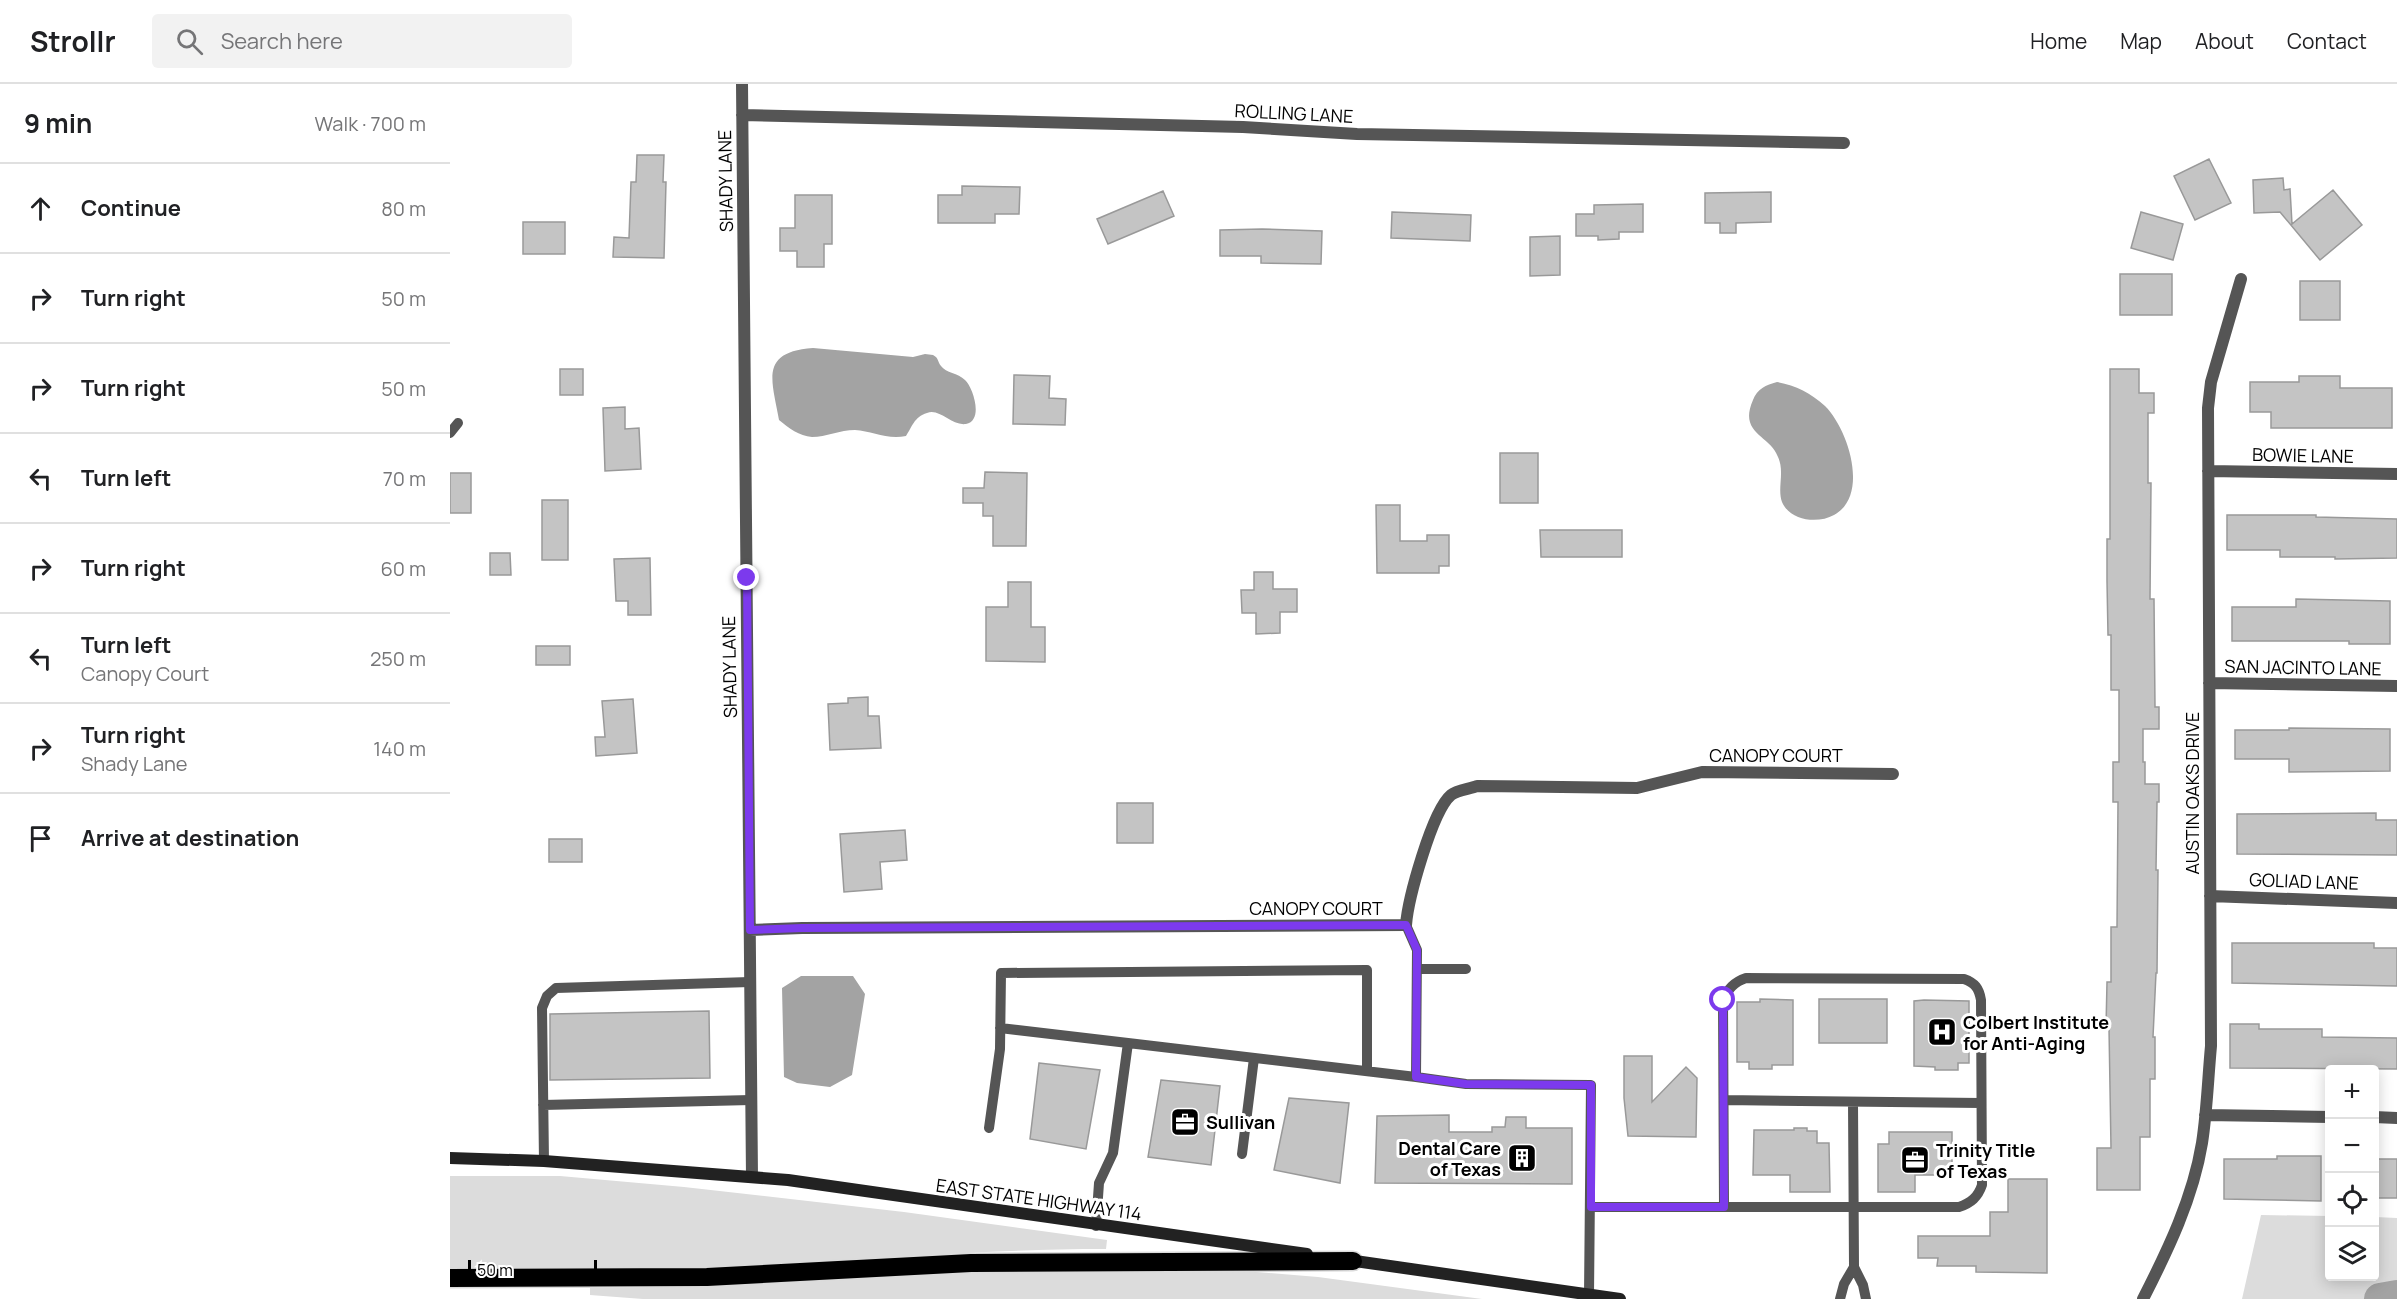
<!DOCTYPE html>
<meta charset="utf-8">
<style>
:root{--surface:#fff;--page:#f2f2f2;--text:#202124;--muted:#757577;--line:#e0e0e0}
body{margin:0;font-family:Manrope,sans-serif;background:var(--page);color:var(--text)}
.controls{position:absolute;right:18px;bottom:18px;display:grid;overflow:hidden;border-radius:6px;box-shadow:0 3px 15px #0003}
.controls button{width:54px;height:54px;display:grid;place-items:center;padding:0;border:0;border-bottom:2px solid var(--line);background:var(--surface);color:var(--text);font:30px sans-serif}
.scale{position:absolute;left:18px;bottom:15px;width:129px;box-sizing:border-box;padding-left:6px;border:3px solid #000;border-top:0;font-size:16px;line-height:21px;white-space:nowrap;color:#000;-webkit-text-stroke:4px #fff;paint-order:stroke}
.stop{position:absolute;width:18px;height:18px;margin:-14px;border:4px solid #7c3aed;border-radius:50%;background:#fff}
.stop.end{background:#7c3aed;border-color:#fff;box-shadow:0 2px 6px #0008}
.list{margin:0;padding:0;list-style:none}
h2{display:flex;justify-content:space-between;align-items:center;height:78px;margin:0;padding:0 24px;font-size:26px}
h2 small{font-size:20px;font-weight:400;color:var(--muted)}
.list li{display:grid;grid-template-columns:39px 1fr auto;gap:18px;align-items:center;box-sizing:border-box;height:90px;padding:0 24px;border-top:2px solid var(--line)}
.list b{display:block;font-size:22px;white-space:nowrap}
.list p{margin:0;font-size:20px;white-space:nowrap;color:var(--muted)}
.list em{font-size:20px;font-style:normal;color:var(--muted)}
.icon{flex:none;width:33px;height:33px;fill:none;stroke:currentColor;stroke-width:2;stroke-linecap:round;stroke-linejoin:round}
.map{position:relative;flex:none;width:1947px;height:1215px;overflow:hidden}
header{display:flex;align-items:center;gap:36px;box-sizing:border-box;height:84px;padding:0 30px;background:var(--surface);border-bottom:2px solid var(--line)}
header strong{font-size:28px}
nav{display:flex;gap:33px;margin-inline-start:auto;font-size:21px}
.search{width:420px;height:54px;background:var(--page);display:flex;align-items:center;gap:15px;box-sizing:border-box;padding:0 21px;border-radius:6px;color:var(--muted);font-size:22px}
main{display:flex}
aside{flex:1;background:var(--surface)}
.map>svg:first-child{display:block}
.green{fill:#dcdcdc}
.water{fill:#a3a3a3}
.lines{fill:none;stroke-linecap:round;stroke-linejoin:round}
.river{stroke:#a3a3a3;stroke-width:32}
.building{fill:#c4c4c4;stroke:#999;stroke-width:1.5}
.highway-casing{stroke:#dbdbdb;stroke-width:21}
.lane{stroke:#555;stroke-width:10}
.street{stroke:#555;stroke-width:12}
.secondary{stroke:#222;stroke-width:12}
.highway{stroke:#000;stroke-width:18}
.route{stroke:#7c3aed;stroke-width:8}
.labels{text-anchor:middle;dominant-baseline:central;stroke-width:6;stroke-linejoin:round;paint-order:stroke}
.street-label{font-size:18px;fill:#000;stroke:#fff}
.poi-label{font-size:18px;font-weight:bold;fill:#000;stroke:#fff;text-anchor:start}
</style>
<header>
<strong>Strollr</strong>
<div class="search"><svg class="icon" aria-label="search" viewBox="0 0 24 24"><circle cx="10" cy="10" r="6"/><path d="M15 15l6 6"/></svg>Search here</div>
<nav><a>Home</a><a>Map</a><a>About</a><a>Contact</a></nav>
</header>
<main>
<aside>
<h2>9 min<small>Walk · 700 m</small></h2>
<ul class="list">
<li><svg class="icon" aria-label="ahead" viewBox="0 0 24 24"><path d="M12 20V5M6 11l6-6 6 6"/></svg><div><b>Continue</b></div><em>80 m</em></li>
<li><svg class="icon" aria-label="right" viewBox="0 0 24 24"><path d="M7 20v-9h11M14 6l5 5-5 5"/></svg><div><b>Turn right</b></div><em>50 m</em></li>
<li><svg class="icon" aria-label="right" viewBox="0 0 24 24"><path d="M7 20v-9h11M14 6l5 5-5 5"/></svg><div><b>Turn right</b></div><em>50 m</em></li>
<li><svg class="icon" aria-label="left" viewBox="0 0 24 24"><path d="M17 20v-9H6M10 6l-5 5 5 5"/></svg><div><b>Turn left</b></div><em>70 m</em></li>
<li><svg class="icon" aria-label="right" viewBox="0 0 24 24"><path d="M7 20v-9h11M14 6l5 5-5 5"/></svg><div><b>Turn right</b></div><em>60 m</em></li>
<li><svg class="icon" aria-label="left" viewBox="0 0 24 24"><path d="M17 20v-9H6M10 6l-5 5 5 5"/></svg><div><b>Turn left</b><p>Canopy Court</p></div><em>250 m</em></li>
<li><svg class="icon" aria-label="right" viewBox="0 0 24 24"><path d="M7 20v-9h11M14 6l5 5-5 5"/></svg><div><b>Turn right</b><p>Shady Lane</p></div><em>140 m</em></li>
<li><svg class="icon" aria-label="arrive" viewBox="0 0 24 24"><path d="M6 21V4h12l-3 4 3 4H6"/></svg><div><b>Arrive at destination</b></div></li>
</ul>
</aside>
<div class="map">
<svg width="1947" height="1215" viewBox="0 0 1947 1215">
<rect width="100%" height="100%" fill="#fff"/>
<path class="green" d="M 0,1092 L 110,1092 L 234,1103 L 454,1128 L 657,1156 L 656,1165 C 534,1165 413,1176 292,1182 C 194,1187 97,1189 0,1187 Z
M 1811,1131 L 1879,1132 L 1880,1192 L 1924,1192 L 1925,1133 L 1947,1134 L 1947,1215 L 1792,1215 Z
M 745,1183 L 868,1193 L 1032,1215 L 193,1215 L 140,1211 L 140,1204 L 201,1203 L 454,1188 Z"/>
<path class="water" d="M 363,264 L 463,273 L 475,270 L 483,271 C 489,274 487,277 491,282 C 496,289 508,289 515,296 C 523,303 534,337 516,340 C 501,342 490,324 477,329 C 464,333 462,343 456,352 C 437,356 422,347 405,346 C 390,346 376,353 362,353 C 349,352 339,344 329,336 C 322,296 309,268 363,264 Z
M 1327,298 C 1345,301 1361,309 1375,322 C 1398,345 1420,411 1384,431 C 1368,440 1340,437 1332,418 C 1327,404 1335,388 1328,373 C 1320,351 1288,350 1303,316 C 1307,305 1316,301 1327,298 Z
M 351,892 L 403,892 L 415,910 L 402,991 L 380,1003 L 347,999 L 334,993 L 332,904 Z"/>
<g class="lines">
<path class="river" d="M 1930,1215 L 1947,1212"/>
</g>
<path class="building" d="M 187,71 L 214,71 L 213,98 L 216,98 L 214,174 L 163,173 L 164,153 L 179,154 L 181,98 L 186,98 Z
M 1759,75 L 1781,119 L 1745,136 L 1724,92 Z
M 1833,94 L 1834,106 L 1840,105 L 1842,140 L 1883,106 L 1912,141 L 1870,176 L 1830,128 L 1804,129 L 1803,96 Z
M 512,102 L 570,103 L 569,130 L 545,130 L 545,139 L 488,139 L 488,111 L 512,111 Z
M 713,107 L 724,132 L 658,160 L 647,135 Z
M 1321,108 L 1321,138 L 1286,139 L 1286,149 L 1270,149 L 1270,139 L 1255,139 L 1255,109 Z
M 345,111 L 382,111 L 382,160 L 374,160 L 374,183 L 347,183 L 347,167 L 330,167 L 330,144 L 345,144 Z
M 1193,120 L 1193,148 L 1169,148 L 1169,155 L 1148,156 L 1148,152 L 1126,152 L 1126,130 L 1144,130 L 1144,121 Z
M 942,128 L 1021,131 L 1020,157 L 941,154 Z
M 1691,128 L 1733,140 L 1723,176 L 1681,164 Z
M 73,138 L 115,138 L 115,170 L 73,170 Z
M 812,145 L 872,147 L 871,180 L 811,179 L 811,172 L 770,172 L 770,146 Z
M 1110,152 L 1110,191 L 1080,192 L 1080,153 Z
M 1670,190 L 1722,190 L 1722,231 L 1670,231 Z
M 1850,197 L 1890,197 L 1890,236 L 1850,236 Z
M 110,285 L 133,285 L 133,311 L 110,311 Z
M 1660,285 L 1689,285 L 1689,309 L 1704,309 L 1704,329 L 1698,329 L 1698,399 L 1701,399 L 1700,515 L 1704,515 L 1705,623 L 1709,623 L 1709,645 L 1693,645 L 1693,678 L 1695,678 L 1695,700 L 1709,700 L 1709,718 L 1707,718 L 1706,786 L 1708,786 L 1707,889 L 1706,889 L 1703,953 L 1705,953 L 1705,995 L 1700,995 L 1700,1053 L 1690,1053 L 1690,1106 L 1647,1106 L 1647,1064 L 1661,1064 L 1659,944 L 1656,944 L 1657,898 L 1661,898 L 1661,843 L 1667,843 L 1668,718 L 1663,718 L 1663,678 L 1669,678 L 1669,606 L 1661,606 L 1661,551 L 1658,551 L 1657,497 L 1657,455 L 1660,455 Z
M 564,291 L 600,292 L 599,314 L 616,315 L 615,341 L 563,340 Z
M 1849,292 L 1890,292 L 1890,304 L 1942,304 L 1942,344 L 1821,344 L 1821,328 L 1800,328 L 1800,298 L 1849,298 Z
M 175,323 L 175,345 L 189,344 L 191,385 L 155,387 L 153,324 Z
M 1050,369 L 1088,369 L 1088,419 L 1050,419 Z
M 535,388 L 577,389 L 576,462 L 543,462 L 543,432 L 533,432 L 533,419 L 513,419 L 513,404 L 534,404 Z
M 0,389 L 21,389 L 21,429 L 0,429 Z
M 92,416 L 118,416 L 118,476 L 92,476 Z
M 926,421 L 950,421 L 950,457 L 977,457 L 977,451 L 999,451 L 999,482 L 989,482 L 989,489 L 927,489 Z
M 1777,431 L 1866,431 L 1866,433 L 1947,435 L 1947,474 L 1885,475 L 1885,473 L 1830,473 L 1830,466 L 1777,466 Z
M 1090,446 L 1172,446 L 1172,473 L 1091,473 Z
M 40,469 L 60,469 L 61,491 L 40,491 Z
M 200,474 L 201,531 L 178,531 L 178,517 L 166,517 L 164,475 Z
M 804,488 L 823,488 L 823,505 L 847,505 L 847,528 L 830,528 L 830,549 L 806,550 L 806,529 L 792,529 L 791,506 L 804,506 Z
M 558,498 L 581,498 L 581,543 L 595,543 L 595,578 L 536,577 L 536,523 L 558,523 Z
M 1846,515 L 1940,517 L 1940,560 L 1899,560 L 1899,557 L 1782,557 L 1782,523 L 1846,523 Z
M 86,562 L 120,562 L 120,581 L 86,581 Z
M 418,613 L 418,632 L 429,632 L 431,664 L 380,666 L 378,620 L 398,619 L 398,614 Z
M 183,615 L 187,669 L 146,672 L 145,653 L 155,653 L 152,617 Z
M 1839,644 L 1940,645 L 1940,687 L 1839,688 L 1839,675 L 1785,675 L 1785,646 L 1839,646 Z
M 667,719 L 703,719 L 703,759 L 667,759 Z
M 1926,729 L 1926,736 L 1947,736 L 1947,771 L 1787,770 L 1787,730 Z
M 455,746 L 457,776 L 430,778 L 432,805 L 394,808 L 390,750 Z
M 99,755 L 132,755 L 132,778 L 99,778 Z
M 1782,859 L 1924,859 L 1924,864 L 1947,864 L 1947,902 L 1782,899 Z
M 1310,915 L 1343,916 L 1343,981 L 1322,981 L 1322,985 L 1299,985 L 1299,978 L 1287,978 L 1287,918 L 1310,918 Z
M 1369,915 L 1437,915 L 1437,959 L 1369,959 Z
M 1474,916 L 1519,917 L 1519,979 L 1508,979 L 1508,986 L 1485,986 L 1485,983 L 1464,982 L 1464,917 Z
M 259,927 L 260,994 L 100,996 L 100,930 Z
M 1780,940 L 1809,940 L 1809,945 L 1872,945 L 1872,953 L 1947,954 L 1947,985 L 1780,984 Z
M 1174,972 L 1202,972 L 1202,1018 L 1236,983 L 1247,994 L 1246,1053 L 1178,1052 L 1174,1014 Z
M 589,979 L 650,986 L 636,1065 L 580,1055 Z
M 711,996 L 770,1002 L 761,1081 L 698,1073 Z
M 839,1014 L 899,1019 L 890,1099 L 824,1086 Z
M 999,1031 L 999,1048 L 1042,1048 L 1042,1043 L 1055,1043 L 1056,1033 L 1076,1033 L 1076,1044 L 1122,1044 L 1122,1100 L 925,1099 L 927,1032 Z
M 1344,1044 L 1357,1044 L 1357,1047 L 1367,1047 L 1367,1059 L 1379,1059 L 1380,1108 L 1340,1108 L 1340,1091 L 1303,1091 L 1304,1046 L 1344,1046 Z
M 1439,1048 L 1502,1048 L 1502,1091 L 1465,1091 L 1465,1108 L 1428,1108 L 1428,1060 L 1439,1060 Z
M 1827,1072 L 1871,1072 L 1871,1117 L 1774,1115 L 1774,1075 L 1827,1075 Z
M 1924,1075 L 1947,1075 L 1947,1114 L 1924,1114 Z
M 1558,1095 L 1597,1095 L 1597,1189 L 1526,1188 L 1526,1182 L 1487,1182 L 1488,1174 L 1468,1174 L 1468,1152 L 1540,1152 L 1540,1128 L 1558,1128 Z"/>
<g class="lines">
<g class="highway-casing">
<path id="highway" d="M 0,1194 L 257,1193 L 521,1179 L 903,1177"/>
</g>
<path class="lane" d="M 0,349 L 8,339
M 967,885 L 1016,885
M 550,944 L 678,959
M 966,993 L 1016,1000 L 1141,1001 L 1139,1211
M 1274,1016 L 1531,1019
M 1403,1018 L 1404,1183 L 1413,1201 L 1416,1215
M 93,1021 L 301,1016
M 539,1044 L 550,965 L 551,889 L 917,886 L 917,987
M 792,1070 L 804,974
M 94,1077 L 92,924 L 97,912 L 106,904 L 300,898
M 1141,1123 L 1509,1123 C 1521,1119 1528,1113 1532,1101 L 1531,916 C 1529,904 1525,899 1514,895 L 1296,894 C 1284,898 1278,905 1273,916 L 1274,1123
M 646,1142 L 649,1099 L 663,1069 L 678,959 L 966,993 L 967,866 L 956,841
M 1390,1215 L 1394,1200 L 1404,1183"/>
<path class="street" d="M 292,0 L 302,1093
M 292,31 L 793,43 L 907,50 L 1394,59
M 1758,387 L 1947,390
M 1759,599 L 1947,602
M 1760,812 L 1947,819
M 300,846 L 352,844 L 956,841 C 958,815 982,727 1001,711 C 1007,706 1020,705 1027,702 L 1187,704 L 1252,688 L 1443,690
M 1755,1031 L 1880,1033
M 1924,1033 L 1947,1034
M 1693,1215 C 1718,1166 1743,1114 1752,1059 C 1757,1027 1758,994 1761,962 L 1758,324 L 1761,298 L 1791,195"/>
<path class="secondary" d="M 0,1074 L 94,1077 L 338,1096 L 857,1170
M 898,1176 L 1170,1215"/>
<use href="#highway" class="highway"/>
</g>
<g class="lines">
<path class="route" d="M 297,494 L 300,846 L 352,844 L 956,841 L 967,866 L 966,993 L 1016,1000 L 1141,1001 L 1141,1123 L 1274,1123 L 1273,916"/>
</g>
<defs>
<g id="hospital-square" transform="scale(1.5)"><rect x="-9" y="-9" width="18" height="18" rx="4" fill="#000" stroke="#fff"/><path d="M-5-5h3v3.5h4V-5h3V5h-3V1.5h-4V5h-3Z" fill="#fff"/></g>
<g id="office-square" transform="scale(1.5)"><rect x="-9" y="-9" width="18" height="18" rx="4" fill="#000" stroke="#fff"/><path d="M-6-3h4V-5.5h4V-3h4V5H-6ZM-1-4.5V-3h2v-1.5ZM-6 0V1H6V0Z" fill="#fff"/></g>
<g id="building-square" transform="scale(1.5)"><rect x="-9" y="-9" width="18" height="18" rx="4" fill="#000" stroke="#fff"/><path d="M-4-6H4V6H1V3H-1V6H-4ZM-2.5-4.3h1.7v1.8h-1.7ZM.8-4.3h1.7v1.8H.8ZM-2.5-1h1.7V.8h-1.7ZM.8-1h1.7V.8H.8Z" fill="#fff"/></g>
</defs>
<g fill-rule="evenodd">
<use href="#hospital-square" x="1492" y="948"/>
<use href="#office-square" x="735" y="1038"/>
<use href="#building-square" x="1072" y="1074"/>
<use href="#office-square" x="1465" y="1076"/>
</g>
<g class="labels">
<g class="street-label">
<text transform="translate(844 29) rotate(3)">ROLLING LANE</text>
<text transform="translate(275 97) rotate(-91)">SHADY LANE</text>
<text transform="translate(1853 371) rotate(1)">BOWIE LANE</text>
<text transform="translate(279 583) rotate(-91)">SHADY LANE</text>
<text transform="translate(1853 583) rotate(1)">SAN JACINTO LANE</text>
<text x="1326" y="671">CANOPY COURT</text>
<text transform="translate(1742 709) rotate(-90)">AUSTIN OAKS DRIVE</text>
<text transform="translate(1854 797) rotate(2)">GOLIAD LANE</text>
<text x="866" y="824">CANOPY COURT</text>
<text transform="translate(589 1115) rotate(8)">EAST STATE HIGHWAY 114</text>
</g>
<g class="poi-label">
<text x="1513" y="938">Colbert Institute<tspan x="1513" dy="21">for Anti-Aging</tspan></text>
<text x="756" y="1038">Sullivan</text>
<text x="1051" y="1064" text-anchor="end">Dental Care<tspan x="1051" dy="21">of Texas</tspan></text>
<text x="1486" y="1066">Trinity Title<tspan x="1486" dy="21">of Texas</tspan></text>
</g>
</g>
</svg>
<div class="controls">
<button>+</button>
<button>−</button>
<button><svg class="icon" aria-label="locate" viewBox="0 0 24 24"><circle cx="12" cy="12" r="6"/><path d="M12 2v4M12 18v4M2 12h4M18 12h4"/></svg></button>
<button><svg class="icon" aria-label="layers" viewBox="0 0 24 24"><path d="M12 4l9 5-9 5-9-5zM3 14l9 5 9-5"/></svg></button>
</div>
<div class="scale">50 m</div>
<div class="stop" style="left:1273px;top:916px"></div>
<div class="stop end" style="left:297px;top:494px"></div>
</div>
</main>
